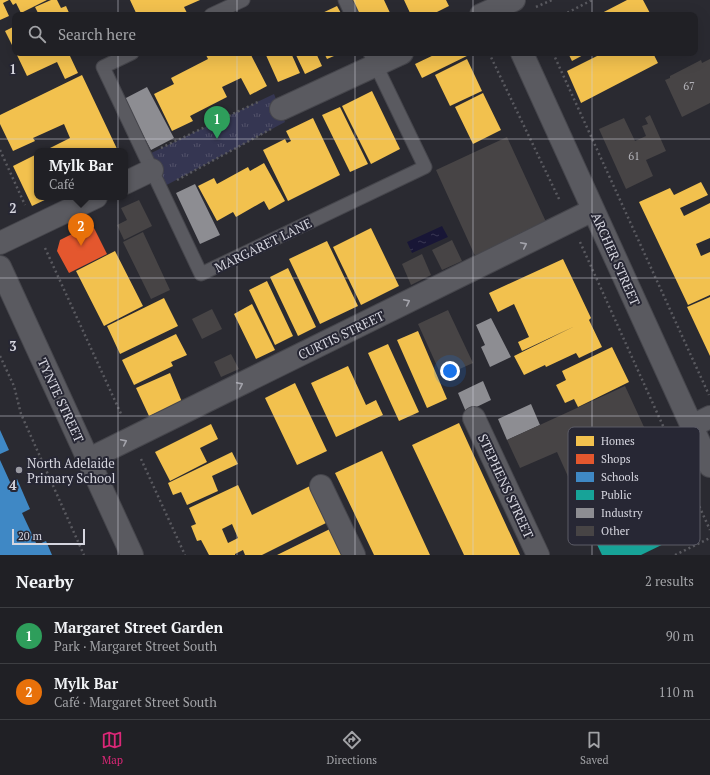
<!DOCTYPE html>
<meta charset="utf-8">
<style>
:root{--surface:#202025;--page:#2d2d32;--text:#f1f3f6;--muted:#a2a3a7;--line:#3d3e42;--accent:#db2777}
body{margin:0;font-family:"PT Serif",serif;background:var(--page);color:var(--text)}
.scale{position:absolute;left:12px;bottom:10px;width:73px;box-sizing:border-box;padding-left:4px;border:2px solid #d6d6df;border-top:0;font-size:11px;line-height:14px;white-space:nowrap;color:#d6d6df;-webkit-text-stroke:3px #272734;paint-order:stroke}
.you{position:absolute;left:450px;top:371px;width:14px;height:14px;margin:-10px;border:3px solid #fff;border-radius:50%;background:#1a73e8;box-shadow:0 0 0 6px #1a73e833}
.badge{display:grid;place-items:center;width:26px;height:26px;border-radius:50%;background:var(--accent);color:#fff;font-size:13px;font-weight:700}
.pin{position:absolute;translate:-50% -33px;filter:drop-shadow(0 1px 2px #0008)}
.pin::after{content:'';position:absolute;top:21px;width:14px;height:12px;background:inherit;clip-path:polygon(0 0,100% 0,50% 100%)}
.popup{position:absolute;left:34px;top:148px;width:94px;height:52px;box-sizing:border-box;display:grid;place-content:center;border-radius:8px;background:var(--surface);filter:drop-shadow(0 1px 3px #0005);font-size:13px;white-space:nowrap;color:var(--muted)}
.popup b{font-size:15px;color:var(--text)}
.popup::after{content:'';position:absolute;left:50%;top:100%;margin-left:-8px;border:8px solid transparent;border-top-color:var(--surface)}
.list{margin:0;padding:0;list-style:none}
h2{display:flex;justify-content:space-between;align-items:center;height:52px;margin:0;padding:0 16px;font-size:17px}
h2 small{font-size:13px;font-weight:400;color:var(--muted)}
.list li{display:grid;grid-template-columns:26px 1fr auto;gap:12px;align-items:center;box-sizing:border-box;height:56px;padding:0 16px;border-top:1px solid var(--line)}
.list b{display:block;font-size:15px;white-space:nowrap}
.list p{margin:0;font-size:13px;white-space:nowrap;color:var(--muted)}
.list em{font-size:13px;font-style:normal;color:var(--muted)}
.icon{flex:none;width:22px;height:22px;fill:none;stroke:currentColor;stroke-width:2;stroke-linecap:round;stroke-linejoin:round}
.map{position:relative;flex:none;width:710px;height:555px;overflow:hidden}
.search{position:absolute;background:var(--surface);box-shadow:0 4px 16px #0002;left:12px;right:12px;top:12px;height:44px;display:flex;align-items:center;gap:10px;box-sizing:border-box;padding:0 14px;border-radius:8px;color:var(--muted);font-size:15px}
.sheet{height:164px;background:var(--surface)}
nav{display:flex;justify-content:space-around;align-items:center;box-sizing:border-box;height:56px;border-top:1px solid var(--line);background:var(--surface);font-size:11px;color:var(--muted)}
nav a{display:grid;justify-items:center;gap:2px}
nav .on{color:var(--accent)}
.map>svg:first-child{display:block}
.park{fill:url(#park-tufts)}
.water{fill:url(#water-ripples)}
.homes{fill:#f2c14e;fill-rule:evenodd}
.shops{fill:#e4572e}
.schools{fill:#3f88c5}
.public{fill:#17a398}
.industry{fill:#8d8d92}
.building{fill:#474445}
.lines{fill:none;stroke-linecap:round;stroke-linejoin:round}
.service-casing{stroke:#46464c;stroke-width:15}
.minor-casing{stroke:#46464c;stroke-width:24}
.tertiary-casing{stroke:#46464c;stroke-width:24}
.path{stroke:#5a5a60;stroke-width:2.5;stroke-dasharray:2 3;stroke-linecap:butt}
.service{stroke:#5a5a60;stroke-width:13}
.minor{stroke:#5a5a60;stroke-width:22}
.tertiary{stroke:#5a5a60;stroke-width:22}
.oneway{stroke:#a4a4ac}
.grid{fill:none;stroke:#d6d6df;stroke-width:1;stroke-opacity:0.55}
.poi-dot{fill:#9a9aa2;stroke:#272734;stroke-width:1.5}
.labels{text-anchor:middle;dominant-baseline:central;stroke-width:4;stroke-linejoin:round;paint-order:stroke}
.number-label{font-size:11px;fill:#b2b2b8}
.street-label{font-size:13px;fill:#d6d6df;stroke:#272734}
.poi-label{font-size:13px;fill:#d6d6df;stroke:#272734;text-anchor:start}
.key{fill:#272734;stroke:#5c5c67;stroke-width:1}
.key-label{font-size:11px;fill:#d6d6df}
.grid-label{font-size:13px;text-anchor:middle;font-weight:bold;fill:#d6d6df;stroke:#272734;stroke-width:4;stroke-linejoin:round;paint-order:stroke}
</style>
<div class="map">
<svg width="710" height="555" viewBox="0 0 710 555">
<defs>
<pattern id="park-tufts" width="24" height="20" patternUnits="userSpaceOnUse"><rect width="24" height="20" fill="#353652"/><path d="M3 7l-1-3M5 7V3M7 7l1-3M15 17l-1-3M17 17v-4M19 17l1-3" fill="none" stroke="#52526a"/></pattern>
<pattern id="water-ripples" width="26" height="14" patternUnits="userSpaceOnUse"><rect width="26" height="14" fill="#181636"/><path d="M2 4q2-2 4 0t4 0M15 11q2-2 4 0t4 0" fill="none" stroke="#393753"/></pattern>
</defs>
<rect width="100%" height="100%" fill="#2a2a31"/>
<path class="park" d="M 274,94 L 285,122 L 161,188 L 145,156 Z"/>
<path class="water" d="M 442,226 L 448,237 L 412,253 L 407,242 Z"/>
<path class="homes" d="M 0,0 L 9,0 L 3,3 L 9,16 L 0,20 Z
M 10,0 L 47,0 L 21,13 L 16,3 L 13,5 Z
M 51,0 L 57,0 L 61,8 L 66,6 L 70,15 L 39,15 L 35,7 Z
M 130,0 L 200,0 L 184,7 L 188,15 L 137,15 Z
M 347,0 L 384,0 L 391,15 L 354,15 Z
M 404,0 L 446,0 L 449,6 L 431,15 L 411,15 Z
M 627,0 L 643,0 L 651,15 L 598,15 Z
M 337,6 L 342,15 L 318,15 Z
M 15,26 L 15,51 L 5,31 Z
M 16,53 L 77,53 L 70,56 L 78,73 L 65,79 L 57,62 L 27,76 Z
M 205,53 L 250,53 L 267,86 L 250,95 L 241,78 L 222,87 L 227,97 L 190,116 L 193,121 L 172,131 L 154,94 L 174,84 L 171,78 L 208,59 Z
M 265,53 L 291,53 L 300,73 L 278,82 Z
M 295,53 L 316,53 L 322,66 L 305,74 Z
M 324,53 L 341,53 L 327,59 Z
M 438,53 L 473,53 L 422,78 L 415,64 Z
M 568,53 L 587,53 L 572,61 Z
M 603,53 L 653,53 L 658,63 L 581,103 L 567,71 Z
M 467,59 L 482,91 L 450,106 L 435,75 Z
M 82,75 L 118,151 L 44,151 L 70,138 L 64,124 L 33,138 L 35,141 L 13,151 L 0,124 L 0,115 Z
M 372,91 L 400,149 L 371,164 L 342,106 Z
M 483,93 L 501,130 L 473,144 L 455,107 Z
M 340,107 L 368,164 L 350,172 L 322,115 Z
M 313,118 L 340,175 L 288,201 L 263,150 L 285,139 L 287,143 L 291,141 L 286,131 Z
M 37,154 L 37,197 L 51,197 L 32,206 L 13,166 Z
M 264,163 L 285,201 L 269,210 L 264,201 L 236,217 L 233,212 L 217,221 L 198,186 L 214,178 L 217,184 L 248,167 L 250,171 Z
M 701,182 L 708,195 L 680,208 L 684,216 L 710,203 L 710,238 L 696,244 L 701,256 L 710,252 L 710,295 L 688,305 L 639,202 L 670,188 L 674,195 Z
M 371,228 L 399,286 L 361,305 L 333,247 Z
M 327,241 L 358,306 L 320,324 L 289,259 Z
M 115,251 L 143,306 L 104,326 L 76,271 Z
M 563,259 L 591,318 L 589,320 L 602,347 L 579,358 L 576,353 L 546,367 L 545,365 L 524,375 L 514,356 L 575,326 L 522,351 L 518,342 L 529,337 L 514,304 L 498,312 L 489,293 Z
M 288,268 L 316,327 L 298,336 L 270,277 Z
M 267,281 L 293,336 L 275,345 L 249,290 Z
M 710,297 L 710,356 L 687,307 Z
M 164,298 L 178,326 L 120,354 L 107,326 Z
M 252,304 L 275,350 L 256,359 L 234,314 Z
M 418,331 L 447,399 L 427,408 L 397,340 Z
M 176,334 L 187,355 L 171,362 L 173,366 L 134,385 L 122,360 Z
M 388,344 L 419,412 L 399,421 L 368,353 Z
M 612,347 L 629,382 L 578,407 L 574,399 L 565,403 L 556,385 L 566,380 L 562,371 Z
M 348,366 L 366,405 L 376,400 L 383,415 L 336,437 L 311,383 Z
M 170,373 L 182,402 L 149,416 L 136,388 Z
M 295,383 L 327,451 L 297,465 L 265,398 Z
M 459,423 L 469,445 L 520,555 L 464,555 L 412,445 Z
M 211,424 L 218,439 L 200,448 L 207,462 L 170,481 L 155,452 Z
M 382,451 L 430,555 L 374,555 L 335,473 Z
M 232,452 L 238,464 L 212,476 L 218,491 L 187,505 L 181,492 L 173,495 L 168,483 Z
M 314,484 L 332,520 L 262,555 L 245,555 L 243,550 L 235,554 L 235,555 L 209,555 L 201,540 L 197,541 L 191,526 L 196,524 L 189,508 L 238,485 L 252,515 ZM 232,524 L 238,538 L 228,543 L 222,529 Z
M 334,527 L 348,555 L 277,555 Z"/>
<path class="shops" d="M 94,228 L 107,254 L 69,273 L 57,251 L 60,240 L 78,231 L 80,237 Z"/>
<path class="schools" d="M 0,430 L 9,450 L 0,454 Z
M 0,460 L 10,482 L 17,479 L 30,509 L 22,513 L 37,545 L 46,541 L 52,555 L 0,555 Z"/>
<path class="public" d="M 643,468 L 676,538 L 641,555 L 602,555 L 576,500 Z"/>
<path class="industry" d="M 147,87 L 174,138 L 151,150 L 124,99 Z
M 195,184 L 220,235 L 200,244 L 176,193 Z
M 491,318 L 511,357 L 490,367 L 481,347 L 485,345 L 476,325 Z
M 483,381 L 491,400 L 466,412 L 458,393 Z
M 531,404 L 540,425 L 507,440 L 498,419 Z"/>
<path class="building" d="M 710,59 L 710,103 L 682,117 L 665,80 L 670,78 L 670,76 L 701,60 L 702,63 Z
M 650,115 L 666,151 L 646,160 L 653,176 L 626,189 L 599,129 L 624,118 L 635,141 L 646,136 L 642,126 L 648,124 L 645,118 Z
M 507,137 L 547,224 L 476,258 L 436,170 Z
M 139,200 L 152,226 L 124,240 L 117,225 L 127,220 L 121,208 Z
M 143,232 L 170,290 L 151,299 L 123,242 Z
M 452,240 L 462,261 L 442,270 L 432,250 Z
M 422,254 L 431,275 L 411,285 L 402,264 Z
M 212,309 L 222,329 L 202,339 L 192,319 Z
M 448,310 L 473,363 L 442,377 L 418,324 Z
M 231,354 L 239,369 L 221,377 L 214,362 Z
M 625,386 L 657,455 L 575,492 L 557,452 L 520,468 L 507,440 Z"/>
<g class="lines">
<g class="service-casing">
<path id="service" d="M 345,0 L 352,15
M 211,15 L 243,0
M 132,53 L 103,67 L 201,274 L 425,167 L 370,53"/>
</g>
<g class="minor-casing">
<path id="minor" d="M 481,15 L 514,0
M 522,53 L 710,466
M 281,109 L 402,53
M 125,183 L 152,170
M 0,243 L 96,197
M 474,418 L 538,555
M 692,426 L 710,417
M 89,459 L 593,210
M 321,486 L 354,555"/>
</g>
<g class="tertiary-casing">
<path id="tertiary" d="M 0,267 L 132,555"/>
</g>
<path class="path" d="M 536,7 L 552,0
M 563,15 L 592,0
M 489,53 L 560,201
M 553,53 L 709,395
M 161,148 L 260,101
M 0,150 L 25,205
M 177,180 L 271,129
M 580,242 L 710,530
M 45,248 L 122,416
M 0,356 L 14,386 L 21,414 L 84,555
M 141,459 L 185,555
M 675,555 L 710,538"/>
<use href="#service" class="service"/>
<use href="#minor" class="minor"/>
<use href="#tertiary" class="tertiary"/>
</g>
<defs><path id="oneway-chevron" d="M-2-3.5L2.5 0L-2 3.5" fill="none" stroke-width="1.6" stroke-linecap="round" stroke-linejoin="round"/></defs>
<g class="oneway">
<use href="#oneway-chevron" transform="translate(524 245) rotate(-26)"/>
<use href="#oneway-chevron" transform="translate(407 302) rotate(-26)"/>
<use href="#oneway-chevron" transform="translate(240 385) rotate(-26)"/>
<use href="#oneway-chevron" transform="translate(124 442) rotate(-26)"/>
</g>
<path class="grid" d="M 118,0 L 118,15M 237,0 L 237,15M 355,0 L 355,15M 473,0 L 473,15M 592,0 L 592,15M 118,53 L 118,555M 237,53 L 237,555M 355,53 L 355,555M 473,53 L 473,555M 592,53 L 592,555M 0,139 L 710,139M 0,278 L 710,278M 0,416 L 710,416"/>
<circle class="poi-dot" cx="19" cy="470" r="4"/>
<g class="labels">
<g class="number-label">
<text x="689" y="86">67</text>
<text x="634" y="156">61</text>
</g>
<g class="street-label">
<text transform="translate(263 245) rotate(-26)">MARGARET LANE</text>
<text transform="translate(616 259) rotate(66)">ARCHER STREET</text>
<text transform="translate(341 335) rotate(-26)">CURTIS STREET</text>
<text transform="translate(61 400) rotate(65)">TYNTE STREET</text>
<text transform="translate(506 486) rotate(65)">STEPHENS STREET</text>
</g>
<g class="poi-label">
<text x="27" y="463">North Adelaide<tspan x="27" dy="15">Primary School</tspan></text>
</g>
</g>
<rect x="568" y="427" width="132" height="118" rx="6" class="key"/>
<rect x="576" y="436" width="18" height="10" fill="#f2c14e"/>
<rect x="576" y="454" width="18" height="10" fill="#e4572e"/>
<rect x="576" y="472" width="18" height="10" fill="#3f88c5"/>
<rect x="576" y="490" width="18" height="10" fill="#17a398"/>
<rect x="576" y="508" width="18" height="10" fill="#8d8d92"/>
<rect x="576" y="526" width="18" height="10" fill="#474445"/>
<g class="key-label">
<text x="601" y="445">Homes</text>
<text x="601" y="463">Shops</text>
<text x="601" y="481">Schools</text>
<text x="601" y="499">Public</text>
<text x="601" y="517">Industry</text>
<text x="601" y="535">Other</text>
</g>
<g class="grid-label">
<text x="13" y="74">1</text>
<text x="13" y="213">2</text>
<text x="13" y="351">3</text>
<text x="13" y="490">4</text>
</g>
</svg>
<div class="scale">20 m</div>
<div class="you"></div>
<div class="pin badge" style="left:217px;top:139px;background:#2e9e5b">1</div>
<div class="pin badge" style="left:81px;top:246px;background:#e8710a">2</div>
<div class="popup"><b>Mylk Bar</b>Café</div>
<div class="search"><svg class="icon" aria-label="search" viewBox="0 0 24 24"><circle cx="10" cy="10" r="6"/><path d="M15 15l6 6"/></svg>Search here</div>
</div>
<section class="sheet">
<h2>Nearby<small>2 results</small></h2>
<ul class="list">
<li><span class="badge" style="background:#2e9e5b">1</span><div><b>Margaret Street Garden</b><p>Park · Margaret Street South</p></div><em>90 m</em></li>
<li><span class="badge" style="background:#e8710a">2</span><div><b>Mylk Bar</b><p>Café · Margaret Street South</p></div><em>110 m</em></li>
</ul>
</section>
<nav>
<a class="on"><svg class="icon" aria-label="map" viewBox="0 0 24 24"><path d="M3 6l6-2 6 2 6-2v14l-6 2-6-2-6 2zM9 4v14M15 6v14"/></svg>Map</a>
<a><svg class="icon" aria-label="directions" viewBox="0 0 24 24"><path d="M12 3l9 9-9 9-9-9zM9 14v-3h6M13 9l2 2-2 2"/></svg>Directions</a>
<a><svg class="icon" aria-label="saved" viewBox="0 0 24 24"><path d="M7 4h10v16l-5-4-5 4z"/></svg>Saved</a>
</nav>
